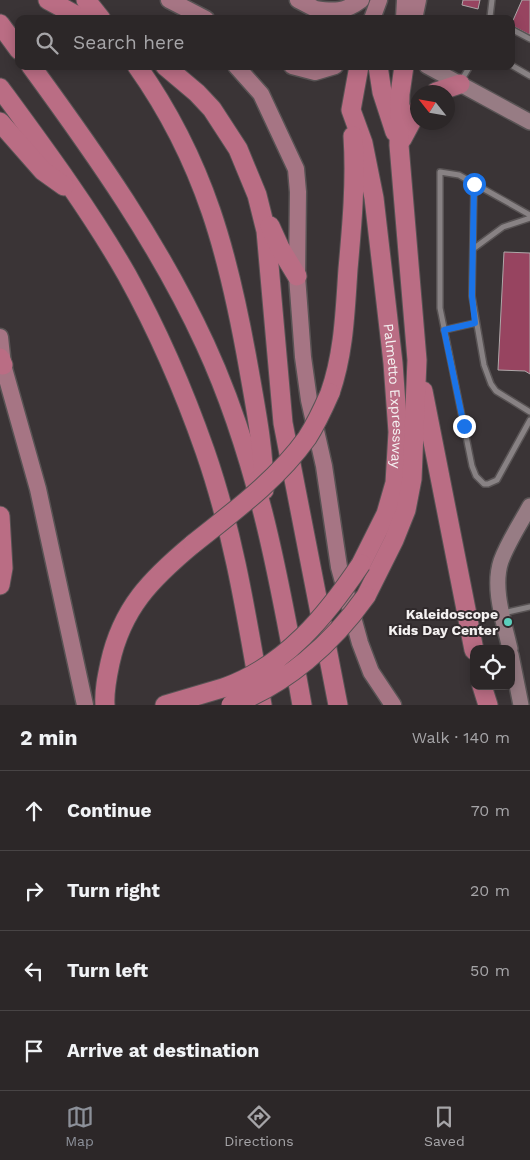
<!DOCTYPE html>
<meta charset="utf-8">
<style>
:root{--surface:#2c2728;--page:#342f30;--text:#f1f3f6;--muted:#a6a5a8;--line:#484445;--accent:#8c9099}
body{margin:0;font-family:"Work Sans",sans-serif;background:var(--page);color:var(--text)}
.controls{position:absolute;right:15px;bottom:15px;display:grid;overflow:hidden;border-radius:10px;box-shadow:0 2px 12px #0003}
.controls button{width:45px;height:45px;display:grid;place-items:center;padding:0;border:0;border-bottom:1px solid var(--line);background:var(--surface);color:var(--text);font:25px sans-serif}
.compass{position:absolute;left:410px;top:85px;width:45px;height:45px;border-radius:50%;background:var(--surface);box-shadow:0 2px 12px #0003;rotate:301deg}
.stop{position:absolute;width:15px;height:15px;margin:-11px;border:4px solid #1a73e8;border-radius:50%;background:#fff}
.stop.end{background:#1a73e8;border-color:#fff;box-shadow:0 1px 5px #0008}
.list{margin:0;padding:0;list-style:none}
h2{display:flex;justify-content:space-between;align-items:center;height:65px;margin:0;padding:0 20px;font-size:21px}
h2 small{font-size:16px;font-weight:400;color:var(--muted)}
.list li{display:grid;grid-template-columns:32px 1fr auto;gap:15px;align-items:center;box-sizing:border-box;height:80px;padding:0 20px;border-top:1px solid var(--line)}
.list b{display:block;font-size:19px;white-space:nowrap}
.list em{font-size:16px;font-style:normal;color:var(--muted)}
.icon{flex:none;width:28px;height:28px;fill:none;stroke:currentColor;stroke-width:2;stroke-linecap:round;stroke-linejoin:round}
.map{position:relative;flex:none;width:530px;height:705px;overflow:hidden}
.search{position:absolute;background:var(--surface);box-shadow:0 2px 12px #0003;left:15px;right:15px;top:15px;height:55px;display:flex;align-items:center;gap:12px;box-sizing:border-box;padding:0 18px;border-radius:10px;color:var(--muted);font-size:19px}
.sheet{height:385px;background:var(--surface)}
nav{display:flex;justify-content:space-around;align-items:center;box-sizing:border-box;height:70px;border-top:1px solid var(--line);background:var(--surface);font-size:14px;color:var(--muted)}
nav a{display:grid;justify-items:center;gap:2px}
nav .on{color:var(--accent)}
.map>svg:first-child{display:block}
.building{fill:#974460;stroke:#aea8a9}
.lines{fill:none;stroke-linecap:round;stroke-linejoin:round}
.lane-casing{stroke:#585354;stroke-width:8}
.secondary-casing{stroke:#585354;stroke-width:18}
.primary-casing{stroke:#585354;stroke-width:19}
.highway-casing{stroke:#585354;stroke-width:21}
.lane{stroke:#888284;stroke-width:5}
.secondary{stroke:#977c84;stroke-width:15}
.primary{stroke:#a67584;stroke-width:16}
.highway{stroke:#ba6d84;stroke-width:19}
.highway-bridge-casing{stroke:#585354;stroke-width:21;stroke-linecap:butt}
.highway-bridge{stroke:#ba6d84;stroke-width:19}
.route{stroke:#1a73e8;stroke-width:6}
.poi-dot{fill:#5bcebc;stroke:#302a2c;stroke-width:2}
.labels{text-anchor:middle;dominant-baseline:central;stroke-width:4;stroke-linejoin:round;paint-order:stroke}
.street-label{font-size:14px;fill:#f4f1f1;stroke:#302a2c}
.poi-label{font-size:14px;font-weight:bold;fill:#f4f1f1;stroke:#302a2c;text-anchor:end}
</style>
<div class="map">
<svg width="530" height="705" viewBox="0 0 530 705">
<rect width="100%" height="100%" fill="#3a3436"/>
<path class="building" d="M 463,0 L 480,0 L 478,9 L 462,5 Z
M 522,0 L 530,0 L 530,35 L 511,25 Z
M 504,252 L 530,253 L 530,374 L 525,371 L 498,370 Z"/>
<g class="lines">
<g class="lane-casing">
<path id="lane" d="M 492,0 L 490,17 L 493,19
M 511,29 L 530,39
M 511,65 L 530,76
M 461,81 L 470,66
M 474,184 L 472,296 L 484,365 L 491,384 L 496,391 L 530,412
M 530,215 L 459,175 L 440,172 L 440,308 L 472,466 L 476,476 L 484,484 L 488,484 L 497,480 L 530,420
M 473,249 L 503,227 L 530,218
M 444,330 L 475,323
M 503,613 L 530,607"/>
</g>
<g class="secondary-casing">
<path id="secondary" d="M 427,66 L 530,122
M 510,649 C 504,622 492,588 501,561 C 508,542 520,524 530,506
M 511,655 L 521,705"/>
</g>
<g class="primary-casing">
<path id="primary" d="M 169,0 L 206,19
M 298,0 L 325,14
M 315,9 C 334,12 345,12 361,0
M 372,19 L 379,0
M 404,19 L 405,0
M 414,19 L 418,0
M 236,66 L 261,94 L 296,169 L 298,192 L 297,276 L 303,357 L 309,400 L 324,466 L 339,567 L 360,643 L 371,672 L 393,705
M 292,66 L 315,72 L 335,66
M 0,337 L 3,365 L 38,489 L 85,705"/>
</g>
<g class="highway-casing">
<g id="highway">
<path d="M 48,0 L 83,19"/>
<path d="M 86,0 L 101,19"/>
<path d="M 0,24 L 19,50"/>
<path d="M 31,66 C 96,155 159,244 205,344 C 258,459 280,582 302,705"/>
<path d="M 137,66 C 205,162 229,256 249,370 C 256,410 264,450 264,490"/>
<path d="M 165,66 L 197,93 L 212,109 L 238,149 L 257,195 L 266,231 L 283,423 L 338,705"/>
<path id="s1" d="M 359,66 L 351,110 L 363,143 L 374,198 L 393,363 L 398,432 L 395,483 L 386,514 L 361,564"/>
<path d="M 378,66 L 382,92 L 395,132"/>
<path d="M 0,88 C 44,148 90,210 127,275 C 158,331 184,391 205,451 C 234,534 247,619 262,705"/>
<path d="M 436,92 L 460,84"/>
<path d="M 0,122 L 43,171 L 64,186"/>
<path d="M 402,139 L 418,109"/>
<path d="M 270,226 L 280,248 L 297,276"/>
<path d="M 0,358 L 3,365"/>
<path d="M 423,391 L 474,650"/>
<path d="M 330,393 C 344,353 345,312 348,269 C 352,225 356,180 353,136"/>
<path d="M 0,516 L 3,568 L 0,585"/>
<path d="M 366,596 L 394,540 L 406,510 L 412,479 L 417,360 L 399,145 L 400,94 L 404,66"/>
<path d="M 482,686 L 488,705"/>
<path d="M 105,705 C 104,691 107,677 110,663 C 122,608 151,579 193,544"/>
<path d="M 165,705 L 226,687"/>
</g>
</g>
<use href="#lane" class="lane"/>
<use href="#secondary" class="secondary"/>
<use href="#primary" class="primary"/>
<use href="#highway" class="highway"/>
<g class="highway-bridge-casing">
<path id="highway-bridge" d="M 193,544 C 233,512 277,480 307,438 C 316,424 323,409 330,393
M 226,687 C 286,665 326,616 361,564
M 231,705 C 286,684 332,644 366,596"/>
</g>
<use href="#highway-bridge" class="highway-bridge"/>
</g>
<g class="lines">
<path class="route" d="M 464,426 L 444,330 L 475,323 L 472,296 L 474,184"/>
</g>
<circle class="poi-dot" cx="508" cy="622" r="5"/>
<g class="labels">
<g class="street-label">
<text stroke="none"><textPath href="#s1" startOffset="335">Palmetto Expressway</textPath></text>
</g>
<g class="poi-label">
<text x="498" y="614">Kaleidoscope<tspan x="498" dy="16">Kids Day Center</tspan></text>
</g>
</g>
</svg>
<div class="controls">
<button><svg class="icon" aria-label="locate" viewBox="0 0 24 24"><circle cx="12" cy="12" r="6"/><path d="M12 2v4M12 18v4M2 12h4M18 12h4"/></svg></button>
</div>
<svg class="compass" viewBox="-18 -18 36 36"><path d="M0-13l5 13h-10z" fill="#e53935"/><path d="M0 13l5-13h-10z" fill="#a6a5a8"/></svg>
<div class="stop" style="left:474px;top:184px"></div>
<div class="stop end" style="left:464px;top:426px"></div>
<div class="search"><svg class="icon" aria-label="search" viewBox="0 0 24 24"><circle cx="10" cy="10" r="6"/><path d="M15 15l6 6"/></svg>Search here</div>
</div>
<section class="sheet">
<h2>2 min<small>Walk · 140 m</small></h2>
<ul class="list">
<li><svg class="icon" aria-label="ahead" viewBox="0 0 24 24"><path d="M12 20V5M6 11l6-6 6 6"/></svg><div><b>Continue</b></div><em>70 m</em></li>
<li><svg class="icon" aria-label="right" viewBox="0 0 24 24"><path d="M7 20v-9h11M14 6l5 5-5 5"/></svg><div><b>Turn right</b></div><em>20 m</em></li>
<li><svg class="icon" aria-label="left" viewBox="0 0 24 24"><path d="M17 20v-9H6M10 6l-5 5 5 5"/></svg><div><b>Turn left</b></div><em>50 m</em></li>
<li><svg class="icon" aria-label="arrive" viewBox="0 0 24 24"><path d="M6 21V4h12l-3 4 3 4H6"/></svg><div><b>Arrive at destination</b></div></li>
</ul>
</section>
<nav>
<a class="on"><svg class="icon" aria-label="map" viewBox="0 0 24 24"><path d="M3 6l6-2 6 2 6-2v14l-6 2-6-2-6 2zM9 4v14M15 6v14"/></svg>Map</a>
<a><svg class="icon" aria-label="directions" viewBox="0 0 24 24"><path d="M12 3l9 9-9 9-9-9zM9 14v-3h6M13 9l2 2-2 2"/></svg>Directions</a>
<a><svg class="icon" aria-label="saved" viewBox="0 0 24 24"><path d="M7 4h10v16l-5-4-5 4z"/></svg>Saved</a>
</nav>
